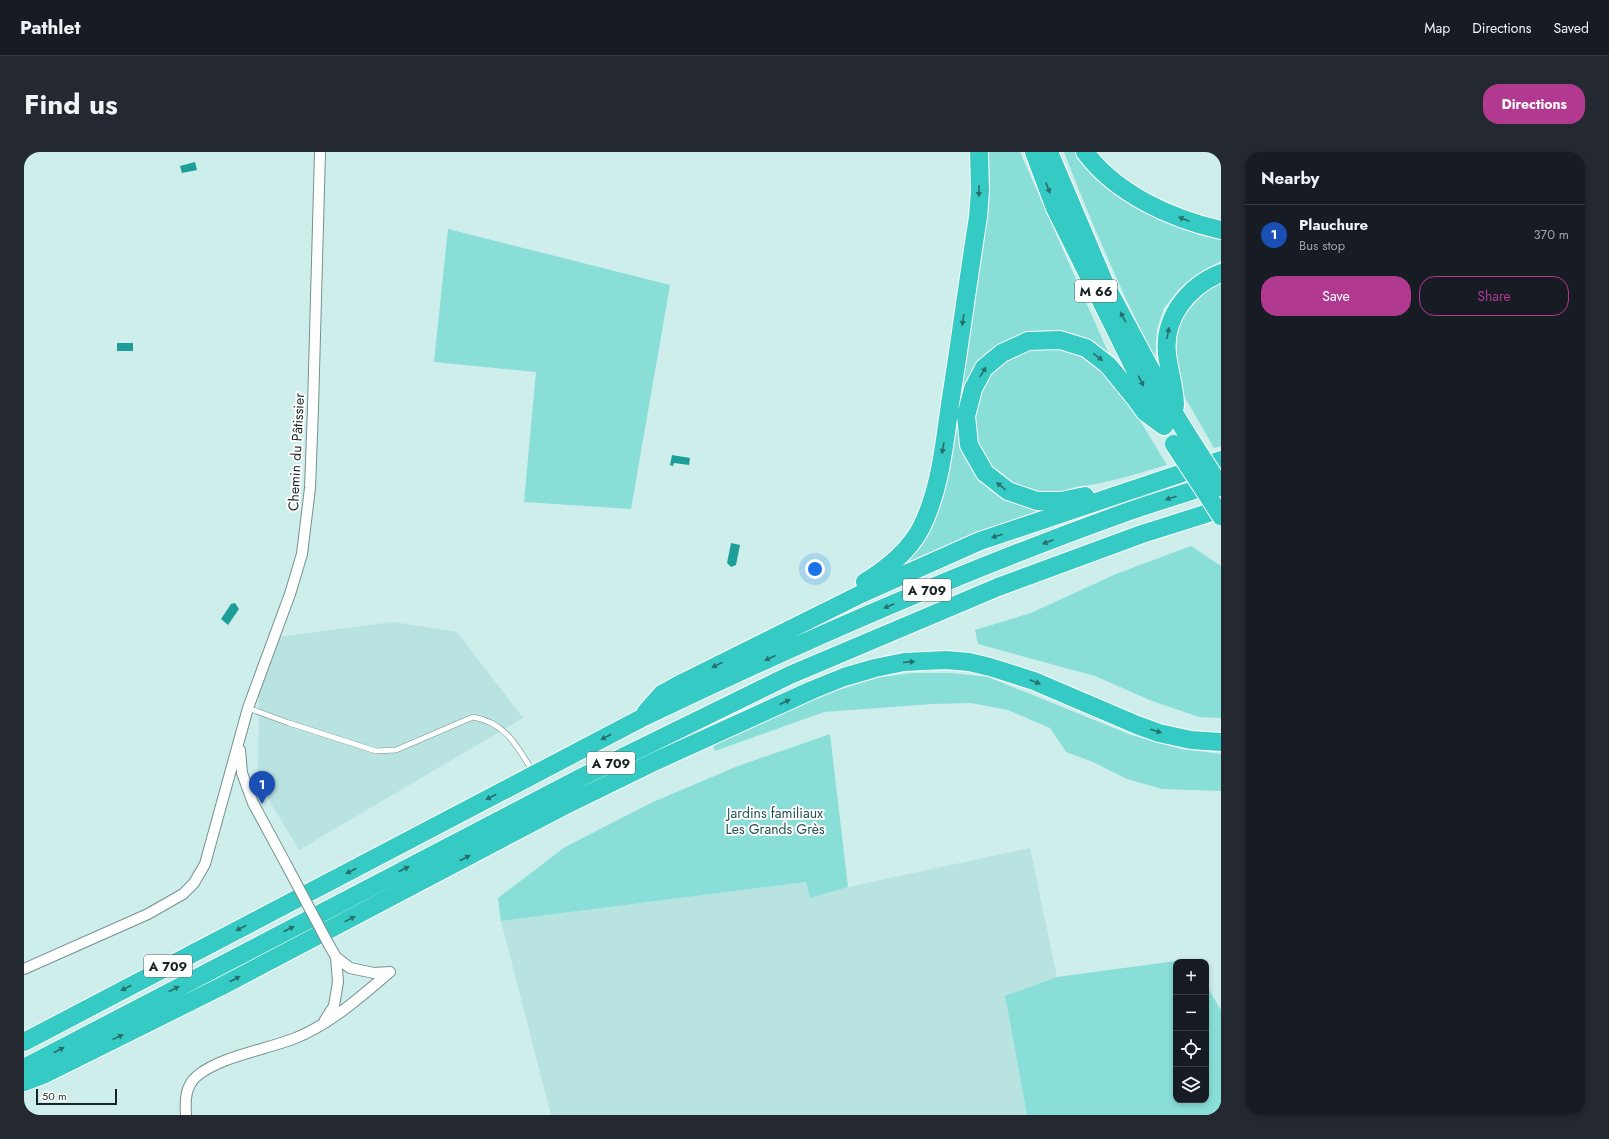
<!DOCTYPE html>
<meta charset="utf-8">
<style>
:root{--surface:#171b24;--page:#242831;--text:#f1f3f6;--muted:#9ea1a6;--line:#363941;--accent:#b13a90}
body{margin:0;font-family:Jost,sans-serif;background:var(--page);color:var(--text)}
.controls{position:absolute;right:12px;bottom:12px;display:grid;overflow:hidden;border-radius:8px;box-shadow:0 2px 6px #0003}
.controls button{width:36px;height:36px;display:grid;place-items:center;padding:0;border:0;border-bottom:1px solid var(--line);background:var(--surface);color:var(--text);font:20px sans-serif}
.scale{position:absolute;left:12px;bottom:10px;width:81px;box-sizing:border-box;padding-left:4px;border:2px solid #182524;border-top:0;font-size:11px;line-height:14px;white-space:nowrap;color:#182524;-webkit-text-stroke:3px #fff;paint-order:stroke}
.you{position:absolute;left:791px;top:417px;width:14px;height:14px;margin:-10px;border:3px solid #fff;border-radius:50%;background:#1a73e8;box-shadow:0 0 0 6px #1a73e833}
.badge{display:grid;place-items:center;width:26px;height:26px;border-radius:50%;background:var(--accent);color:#fff;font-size:13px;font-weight:700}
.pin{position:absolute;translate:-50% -33px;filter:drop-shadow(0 1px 2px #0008)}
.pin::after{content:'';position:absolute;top:21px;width:14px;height:12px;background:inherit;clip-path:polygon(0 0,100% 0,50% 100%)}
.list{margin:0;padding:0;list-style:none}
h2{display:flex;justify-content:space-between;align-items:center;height:52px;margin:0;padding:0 16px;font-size:17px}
h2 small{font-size:13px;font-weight:400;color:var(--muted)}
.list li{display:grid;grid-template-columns:26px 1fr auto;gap:12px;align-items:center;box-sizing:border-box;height:60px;padding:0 16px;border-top:1px solid var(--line)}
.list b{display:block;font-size:15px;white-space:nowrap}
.list p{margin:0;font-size:13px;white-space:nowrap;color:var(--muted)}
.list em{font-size:13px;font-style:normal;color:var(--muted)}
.actions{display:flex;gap:8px;padding:12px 16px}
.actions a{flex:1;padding:9px 0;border:1px solid var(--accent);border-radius:16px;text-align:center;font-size:14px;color:var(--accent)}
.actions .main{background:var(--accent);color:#fff}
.icon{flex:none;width:22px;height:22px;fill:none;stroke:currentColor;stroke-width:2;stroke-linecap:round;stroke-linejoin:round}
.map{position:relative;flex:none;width:1197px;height:963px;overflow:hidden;border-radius:16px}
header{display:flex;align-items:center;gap:24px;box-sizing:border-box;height:56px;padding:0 20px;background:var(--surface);border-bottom:1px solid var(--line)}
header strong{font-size:19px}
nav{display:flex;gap:22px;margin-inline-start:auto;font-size:14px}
.intro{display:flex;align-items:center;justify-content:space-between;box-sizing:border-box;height:96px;padding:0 24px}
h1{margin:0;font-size:28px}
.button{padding:10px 18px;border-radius:16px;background:var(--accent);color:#fff;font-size:14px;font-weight:700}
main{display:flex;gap:24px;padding:0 24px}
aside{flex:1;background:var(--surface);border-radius:16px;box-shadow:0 2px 6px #0003}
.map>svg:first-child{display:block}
.built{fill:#b9e3e0}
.green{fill:#89ded8}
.water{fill:#1e9e99}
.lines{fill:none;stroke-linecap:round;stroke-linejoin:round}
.lane-casing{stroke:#73918f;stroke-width:6}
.street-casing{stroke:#73918f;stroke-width:12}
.highway-casing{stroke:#fff;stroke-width:20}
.lane{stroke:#fff;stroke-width:5}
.street{stroke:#fff;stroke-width:10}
.highway{stroke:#36cac4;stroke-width:18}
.street-bridge-casing{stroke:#73918f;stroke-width:12;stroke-linecap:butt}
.highway-bridge-casing{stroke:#fff;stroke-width:20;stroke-linecap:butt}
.street-bridge{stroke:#fff;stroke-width:10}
.highway-bridge{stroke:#36cac4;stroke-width:18}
.oneway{fill:#266f6c}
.labels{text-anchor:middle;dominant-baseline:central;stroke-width:4;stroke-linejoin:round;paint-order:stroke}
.shield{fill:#fff;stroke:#5d6666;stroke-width:1}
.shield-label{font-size:13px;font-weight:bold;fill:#182524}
.street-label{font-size:14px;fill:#182524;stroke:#fff}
.park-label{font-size:14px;fill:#215350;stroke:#fff}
</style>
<header>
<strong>Pathlet</strong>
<nav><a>Map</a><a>Directions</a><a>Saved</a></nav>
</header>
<div class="intro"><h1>Find us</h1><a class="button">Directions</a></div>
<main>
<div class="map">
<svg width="1197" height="963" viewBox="0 0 1197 963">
<rect width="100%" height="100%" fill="#cdeeeb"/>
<path class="built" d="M 369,470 L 433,480 L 499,566 L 275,698 L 234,630 L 235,540 L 254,485 Z
M 1006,696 L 1033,825 L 981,845 L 1003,963 L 527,963 L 477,769 L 782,730 L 786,746 L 824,735 Z"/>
<path class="green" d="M 958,0 L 996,0 L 1087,207 L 1016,181 L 961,208 L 939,290 L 1013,354 L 1016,359 L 880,411 L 896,392 Z
M 1040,0 L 1055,0 L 1197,86 L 1197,109 L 1174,122 L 1156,136 L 1140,156 L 1133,177 L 1131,207 C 1097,139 1067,70 1040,0 Z
M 424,77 L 646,133 L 607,357 L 500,350 L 512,220 L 410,210 Z
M 1197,130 L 1197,294 L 1190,296 L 1155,235 L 1150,190 L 1156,166 L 1185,137 Z
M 1018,197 C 1029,197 1043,197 1054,202 C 1090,219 1122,279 1143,313 C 1124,318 1104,325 1085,329 C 1074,332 1063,333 1052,335 C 1045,337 1038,340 1032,341 C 1025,341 1005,339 999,336 C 980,330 962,311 953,293 C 947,281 954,241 961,229 C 973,209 996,200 1018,197 Z
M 1167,394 L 1197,414 L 1197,566 L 1175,565 L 1128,549 L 1071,524 L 954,492 L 951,478 L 1007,461 L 1092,422 Z
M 889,521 L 928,521 L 964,525 L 1107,583 L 1157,597 L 1197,602 L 1197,639 L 1138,637 L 1103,627 L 1069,610 L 1042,600 L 1026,576 L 984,558 L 947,551 L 908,552 L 800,560 L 691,599 L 689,593 L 798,543 L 857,525 Z
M 806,582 L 824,735 L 786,746 L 782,730 L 477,769 L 474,746 L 541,695 L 629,650 L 714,614 Z
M 1167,807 L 1169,810 L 1152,810 L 1152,948 L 1182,948 L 1182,833 L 1197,858 L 1197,963 L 1003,963 L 981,844 L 1033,825 Z"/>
<path class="water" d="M 171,10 L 173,18 L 158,21 L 156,14 Z
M 93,191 L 109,191 L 109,199 L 93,199 Z
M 648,303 L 666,306 L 665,313 L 650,311 L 649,314 L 646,313 Z
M 707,391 L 716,393 L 712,413 L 707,415 L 703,411 Z
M 211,451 L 215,457 L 204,473 L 197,467 L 207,452 Z"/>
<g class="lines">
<g class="lane-casing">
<path id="lane" d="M 224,556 L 265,571 L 352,599 L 372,598 L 449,565 C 482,571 493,594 509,620"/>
</g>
<g class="street-casing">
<path id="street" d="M 216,598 L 218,621 L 229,651 L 262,712
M 312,805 L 326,816 L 350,821 L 366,820
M 0,817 L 124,762 L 159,742 L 170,731 L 181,712 L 224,556 L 266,442 L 278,402 L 286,336 L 289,256 L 296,0
M 301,868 L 310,854 L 314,830 L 312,805 L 305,793
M 162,963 C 161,949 161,934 173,924 C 195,905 240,898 269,887 C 306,873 336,845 366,820"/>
</g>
<g class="highway-casing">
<path id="highway" d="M 1010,0 L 1031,56 L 1132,260
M 1025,0 L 1081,132 L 1150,261 L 1166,287
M 1061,0 C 1092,42 1148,67 1197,78
M 1151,254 C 1151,236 1145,220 1143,202 C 1139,166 1164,134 1197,121
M 1061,344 L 1037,349 L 1013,349 L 984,339 L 961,321 L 945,293 L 942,264 L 949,237 L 960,216 L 978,201 L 1004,189 L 1036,188 L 1062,196 L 1084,213 L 1111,246 L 1121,260 L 1140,274
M 841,430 C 864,416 884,400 897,376 C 916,338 920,294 926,252 C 936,190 944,128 954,65 L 956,39 L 955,0
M 622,560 L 638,542 L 660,530 L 837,442 L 956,389 L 1197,308
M 0,890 L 616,567 C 774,491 935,420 1100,361 C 1131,350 1162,341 1192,331
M 0,916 L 560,624 L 766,523 L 974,435 L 1118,382 L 1197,357
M 0,930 L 21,922 L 198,834 L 538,655 L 632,609 L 788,538 L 820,525 L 851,516 L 880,510 L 922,508 L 945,510 L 966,515 L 1010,529 L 1113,573 L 1135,581 L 1167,588 L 1197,590"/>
</g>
<use href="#lane" class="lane"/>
<use href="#street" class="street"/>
<use href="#highway" class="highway"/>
<g class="street-bridge-casing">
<path id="street-bridge" d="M 262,712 L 305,793"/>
</g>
<g class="highway-bridge-casing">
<path id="highway-bridge" d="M 1166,287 L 1197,335
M 1150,292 L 1197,364"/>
</g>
<use href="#street-bridge" class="street-bridge"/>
<use href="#highway-bridge" class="highway-bridge"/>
</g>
<defs><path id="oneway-solid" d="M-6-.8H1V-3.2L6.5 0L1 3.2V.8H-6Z"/></defs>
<g class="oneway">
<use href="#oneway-solid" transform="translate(1024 36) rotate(69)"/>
<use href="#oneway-solid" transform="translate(955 39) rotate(92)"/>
<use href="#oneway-solid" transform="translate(1160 67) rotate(-159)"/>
<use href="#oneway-solid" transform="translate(1099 165) rotate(-118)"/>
<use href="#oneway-solid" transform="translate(939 168) rotate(98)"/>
<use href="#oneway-solid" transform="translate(1144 181) rotate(-80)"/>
<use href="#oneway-solid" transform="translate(1074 205) rotate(37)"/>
<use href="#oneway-solid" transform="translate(959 220) rotate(-57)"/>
<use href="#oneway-solid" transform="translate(1117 229) rotate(63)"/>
<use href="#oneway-solid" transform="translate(919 296) rotate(100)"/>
<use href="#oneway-solid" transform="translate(977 334) rotate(-141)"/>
<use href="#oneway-solid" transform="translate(1147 346) rotate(162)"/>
<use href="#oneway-solid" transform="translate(973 384) rotate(162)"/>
<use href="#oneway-solid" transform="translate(1024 390) rotate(159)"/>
<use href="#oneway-solid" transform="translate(865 454) rotate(157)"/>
<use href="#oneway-solid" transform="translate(746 506) rotate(156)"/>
<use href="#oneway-solid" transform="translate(885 510) rotate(-5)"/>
<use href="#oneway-solid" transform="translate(693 513) rotate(153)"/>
<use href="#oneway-solid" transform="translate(1011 530) rotate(21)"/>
<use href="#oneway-solid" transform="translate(761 550) rotate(-24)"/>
<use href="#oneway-solid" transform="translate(1132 579) rotate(17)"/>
<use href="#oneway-solid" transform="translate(582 585) rotate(152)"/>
<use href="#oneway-solid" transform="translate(467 645) rotate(152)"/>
<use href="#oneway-solid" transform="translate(441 706) rotate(-28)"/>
<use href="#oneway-solid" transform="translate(380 717) rotate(-27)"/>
<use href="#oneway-solid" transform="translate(327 719) rotate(152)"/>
<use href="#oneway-solid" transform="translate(326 767) rotate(-28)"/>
<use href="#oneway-solid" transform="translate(217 776) rotate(153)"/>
<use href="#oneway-solid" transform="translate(265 777) rotate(-28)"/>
<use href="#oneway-solid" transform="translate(211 827) rotate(-28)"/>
<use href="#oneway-solid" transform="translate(102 836) rotate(152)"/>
<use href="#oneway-solid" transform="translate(150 837) rotate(-28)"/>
<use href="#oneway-solid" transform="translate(94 885) rotate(-26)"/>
<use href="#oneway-solid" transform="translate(35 898) rotate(-28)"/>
</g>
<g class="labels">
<g class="shield">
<rect x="1051" y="128" width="42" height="22" rx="3"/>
<rect x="879" y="427" width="48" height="22" rx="3"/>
<rect x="563" y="600" width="48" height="22" rx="3"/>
<rect x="120" y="803" width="48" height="22" rx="3"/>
</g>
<g class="shield-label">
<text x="1072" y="139">M 66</text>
<text x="903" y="438">A 709</text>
<text x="587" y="611">A 709</text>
<text x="144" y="814">A 709</text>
</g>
<g class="street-label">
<text transform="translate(272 300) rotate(-87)">Chemin du Pâtissier</text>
</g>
<g class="park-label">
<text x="751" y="661">Jardins familiaux<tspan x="751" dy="16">Les Grands Grès</tspan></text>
</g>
</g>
</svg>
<div class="controls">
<button>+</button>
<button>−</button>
<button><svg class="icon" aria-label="locate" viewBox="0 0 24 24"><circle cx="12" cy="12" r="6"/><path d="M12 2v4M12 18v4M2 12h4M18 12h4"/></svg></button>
<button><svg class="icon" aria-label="layers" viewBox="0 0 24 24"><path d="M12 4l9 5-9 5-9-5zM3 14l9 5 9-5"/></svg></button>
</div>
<div class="scale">50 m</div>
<div class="you"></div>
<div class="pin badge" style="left:238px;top:652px;background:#1a4fb4">1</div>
</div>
<aside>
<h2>Nearby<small></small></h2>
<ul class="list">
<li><span class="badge" style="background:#1a4fb4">1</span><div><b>Plauchure</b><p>Bus stop</p></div><em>370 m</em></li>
</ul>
<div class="actions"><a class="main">Save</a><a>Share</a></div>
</aside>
</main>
